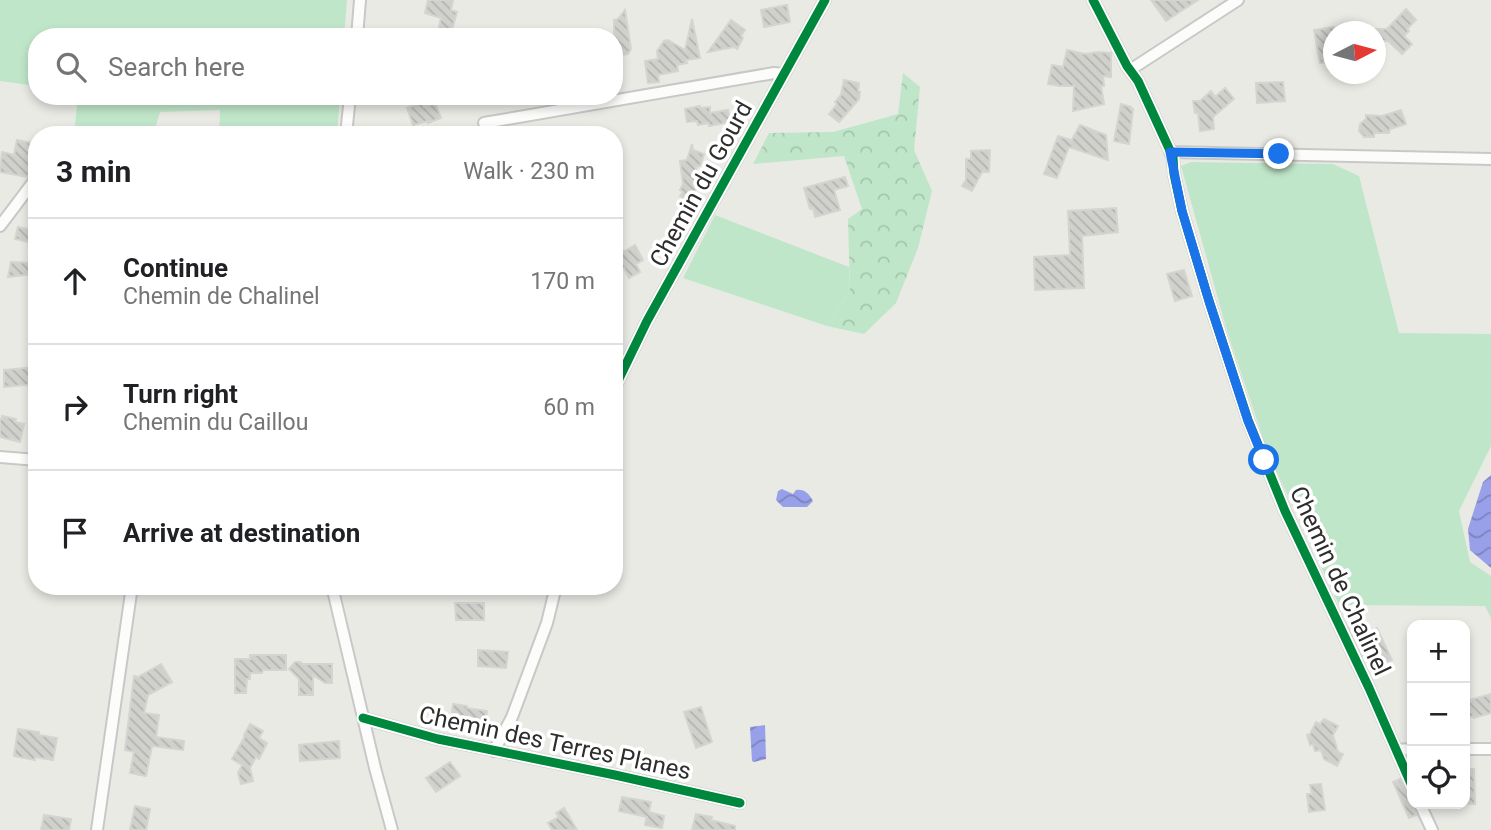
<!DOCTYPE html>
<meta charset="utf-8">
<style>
:root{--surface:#fff;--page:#f2f2f2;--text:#202124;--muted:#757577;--line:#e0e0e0}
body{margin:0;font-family:Roboto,sans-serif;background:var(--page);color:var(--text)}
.controls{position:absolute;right:21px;bottom:21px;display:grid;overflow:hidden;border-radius:14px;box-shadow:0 4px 10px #0003}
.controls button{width:63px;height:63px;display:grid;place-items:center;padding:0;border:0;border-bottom:2px solid var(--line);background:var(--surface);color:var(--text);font:35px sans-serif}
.compass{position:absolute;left:1323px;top:21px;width:63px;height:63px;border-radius:50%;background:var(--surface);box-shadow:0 4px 10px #0003;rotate:84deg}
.stop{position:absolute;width:21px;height:21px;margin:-16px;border:5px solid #1a73e8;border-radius:50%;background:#fff}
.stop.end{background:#1a73e8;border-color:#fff;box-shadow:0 2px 7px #0008}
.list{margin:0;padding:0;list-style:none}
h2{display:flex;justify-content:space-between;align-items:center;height:91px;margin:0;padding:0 28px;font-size:30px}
h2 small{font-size:23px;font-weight:400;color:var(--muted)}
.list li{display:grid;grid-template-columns:46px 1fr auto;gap:21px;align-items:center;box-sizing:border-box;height:126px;padding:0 28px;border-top:2px solid var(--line)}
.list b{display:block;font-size:26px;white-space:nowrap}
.list p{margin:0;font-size:23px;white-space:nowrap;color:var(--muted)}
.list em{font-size:23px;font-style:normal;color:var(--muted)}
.icon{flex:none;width:38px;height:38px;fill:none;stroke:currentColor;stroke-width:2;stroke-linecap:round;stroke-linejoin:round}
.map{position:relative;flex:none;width:1491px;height:830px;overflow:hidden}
.search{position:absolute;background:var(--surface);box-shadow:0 4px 10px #0003;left:28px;top:28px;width:595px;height:77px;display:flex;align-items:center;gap:18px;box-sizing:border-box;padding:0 24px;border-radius:28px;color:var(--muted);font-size:26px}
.panel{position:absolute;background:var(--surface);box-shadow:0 4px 10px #0003;left:28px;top:126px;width:595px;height:469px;border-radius:28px}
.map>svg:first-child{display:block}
.grass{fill:#c0e6c9}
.forest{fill:url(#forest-crowns)}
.water{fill:url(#water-waves)}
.building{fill:url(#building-back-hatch);stroke:#d4d5d0;stroke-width:2}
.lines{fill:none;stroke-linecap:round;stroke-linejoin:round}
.street-casing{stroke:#c9c8c8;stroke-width:14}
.street{stroke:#fcfcfb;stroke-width:10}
.cycleway-casing{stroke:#fff;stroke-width:13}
.cycleway{stroke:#00873e;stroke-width:9}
.route{stroke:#1a73e8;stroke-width:9}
.labels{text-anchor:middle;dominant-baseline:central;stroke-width:7;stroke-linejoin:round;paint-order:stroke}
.street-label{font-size:24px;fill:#2d2d2d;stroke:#fff}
</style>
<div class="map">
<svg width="1491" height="830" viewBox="0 0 1491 830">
<defs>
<pattern id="forest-crowns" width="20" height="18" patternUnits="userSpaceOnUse" patternTransform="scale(1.75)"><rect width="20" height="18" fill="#c0e6c9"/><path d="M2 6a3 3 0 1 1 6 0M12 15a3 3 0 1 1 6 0" fill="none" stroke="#a5c6ad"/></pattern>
<pattern id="water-waves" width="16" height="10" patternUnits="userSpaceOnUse" patternTransform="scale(1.75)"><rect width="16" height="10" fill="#98a0ea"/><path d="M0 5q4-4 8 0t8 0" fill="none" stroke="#7c83be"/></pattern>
<pattern id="building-back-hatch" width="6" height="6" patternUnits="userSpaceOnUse" patternTransform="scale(1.75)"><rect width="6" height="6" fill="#d0d1cd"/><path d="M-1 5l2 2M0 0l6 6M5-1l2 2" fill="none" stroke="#b3b4b0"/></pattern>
</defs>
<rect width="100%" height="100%" fill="#e9eae4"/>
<path class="grass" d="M 0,0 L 347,0 L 344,37 L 37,37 L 37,86 L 0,81 Z
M 78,96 L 340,96 L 337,135 L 219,135 L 220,110 L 160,112 L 153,135 L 74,135 Z
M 1191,162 L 1333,164 L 1359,176 L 1399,333 L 1491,334 L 1491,446 L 1459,511 L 1470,562 L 1491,576 L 1491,618 L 1485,606 L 1339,605 L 1268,453 L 1227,331 L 1181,166 Z
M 715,215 L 849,267 L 850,291 L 827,326 L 683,278 Z"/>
<path class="forest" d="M 903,73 L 920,87 L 914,150 L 932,191 L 918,248 L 896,303 L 864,334 L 827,326 L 850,291 L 848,219 L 862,209 L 844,156 L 753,164 L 769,133 L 833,132 L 898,114 Z"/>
<path class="water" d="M 1491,475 L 1491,568 L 1470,550 L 1468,529 L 1483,482 Z
M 782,489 L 793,494 L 796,490 C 805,489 809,494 813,501 L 807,507 L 783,507 L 776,500 L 778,491 Z
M 765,725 L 766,759 L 754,762 L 752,761 L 750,727 Z"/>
<path class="building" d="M 428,0 L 453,0 L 451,10 L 457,12 L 451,34 L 438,31 L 441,18 L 425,13 Z
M 1151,0 L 1198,0 L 1166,21 Z
M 787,5 L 790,22 L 764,27 L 761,10 Z
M 1406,9 L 1416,20 L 1407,29 L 1409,31 L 1404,36 L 1412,44 L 1402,54 L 1388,41 L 1376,41 L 1376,29 L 1387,29 Z
M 625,10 L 631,49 L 628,54 L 614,56 L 614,20 L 618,19 Z
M 692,19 L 700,58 L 686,60 L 687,63 L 677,65 L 678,71 L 658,75 L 659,82 L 648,83 L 645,61 L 658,59 L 657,51 L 664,41 L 668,40 L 685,50 Z
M 731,20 L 745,30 L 741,36 L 743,38 L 737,49 L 734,47 L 708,52 Z
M 1334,27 L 1334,61 L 1320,63 L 1314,30 Z
M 1067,50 L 1085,54 L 1099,52 L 1111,53 L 1111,77 L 1103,76 L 1104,86 L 1101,86 L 1104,104 L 1073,111 L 1074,86 L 1060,86 L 1048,84 L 1052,65 L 1063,67 Z
M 844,80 L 859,83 L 858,91 L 860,92 L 859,99 L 839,122 L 829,114 L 837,104 L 835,102 L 841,95 Z
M 1283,82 L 1285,101 L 1257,103 L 1256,83 Z
M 1225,88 L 1234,99 L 1213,117 L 1214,129 L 1200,131 L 1198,113 L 1195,113 L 1193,101 L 1200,101 L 1211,91 L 1215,97 Z
M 422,103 L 424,107 L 435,103 L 441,118 L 428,123 L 428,121 L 413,125 L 407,108 Z
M 1121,104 L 1131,107 L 1131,109 L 1133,109 L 1129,144 L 1114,141 Z
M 700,106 L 700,108 L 710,107 L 710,113 L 728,110 L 730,122 L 709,126 L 709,123 L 698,125 L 697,121 L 687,122 L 685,109 Z
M 1401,110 L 1406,124 L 1390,129 L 1389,133 L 1374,133 L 1374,137 L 1364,137 L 1359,131 L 1360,124 L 1366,119 L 1366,115 L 1382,116 Z
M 1080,125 L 1106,135 L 1108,160 L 1069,147 L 1057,178 L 1044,174 L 1058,136 L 1071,140 L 1070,143 Z
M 17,140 L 37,144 L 37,165 L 35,164 L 34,170 L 27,177 L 0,172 L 2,152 L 14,155 Z
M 692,144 L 693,150 L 704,154 L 700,166 L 696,167 L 699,185 L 688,201 L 680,196 L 683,192 L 680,190 L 683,184 L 680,161 L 687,160 Z
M 990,150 L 989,172 L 982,172 L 972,191 L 962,186 L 966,180 L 966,159 L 971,159 L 971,151 Z
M 845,177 L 848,186 L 834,190 L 840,210 L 815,217 L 813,208 L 810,209 L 804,188 Z
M 1116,208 L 1118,232 L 1082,236 L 1084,288 L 1035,290 L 1034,257 L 1070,255 L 1068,211 Z
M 18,227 L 37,231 L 37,244 L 15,239 Z
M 635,245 L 643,260 L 636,264 L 640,272 L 629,278 L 624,268 L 614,268 L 614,251 L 625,251 Z
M 11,262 L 36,263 L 33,274 L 8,277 Z
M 1184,270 L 1192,296 L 1175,301 L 1167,274 Z
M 35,367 L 36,384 L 4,387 L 4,370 Z
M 2,416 L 16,419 L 15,422 L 24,424 L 20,442 L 0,437 L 0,419 L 2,419 Z
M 455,603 L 484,603 L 484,620 L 456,620 Z
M 1354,620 L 1355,623 L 1357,622 L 1363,635 L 1377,628 L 1392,660 L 1382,664 L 1375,650 L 1362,656 L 1347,624 Z
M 478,650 L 508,652 L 506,668 L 478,666 Z
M 250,655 L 286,655 L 286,670 L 263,670 L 262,673 L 250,673 L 250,679 L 247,679 L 246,693 L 235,693 L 235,659 L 250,659 Z
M 295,662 L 300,662 L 303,664 L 332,664 L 332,683 L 325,683 L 313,675 L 313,695 L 299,695 L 299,679 L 289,669 Z
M 161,664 L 172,682 L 148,695 L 144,713 L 159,715 L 156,737 L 184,741 L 183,750 L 152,746 L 146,776 L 130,773 L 134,752 L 125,750 L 134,676 L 138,677 Z
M 1491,694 L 1491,713 L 1474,718 L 1474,716 L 1465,718 L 1465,701 Z
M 453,704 L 467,706 L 467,708 L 487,711 L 485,726 L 478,725 L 477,729 L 463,727 L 463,723 L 451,721 Z
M 701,707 L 712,742 L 696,748 L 684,712 Z
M 1324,719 L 1338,726 L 1333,735 L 1338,752 L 1343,754 L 1337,766 L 1324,759 L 1321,750 L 1315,751 L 1313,744 L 1310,745 L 1307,735 L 1310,734 L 1316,722 L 1320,724 Z
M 250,724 L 263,731 L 259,738 L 267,743 L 259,759 L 256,757 L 250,768 L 253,781 L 241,784 L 238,773 L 242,765 L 232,759 L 244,738 L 244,735 Z
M 18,729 L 39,732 L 39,735 L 57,738 L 53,760 L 35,757 L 35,760 L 14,756 Z
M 339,741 L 340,758 L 300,761 L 299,745 Z
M 450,762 L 460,776 L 436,792 L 426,778 Z
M 1465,769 L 1474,769 L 1475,804 L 1465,804 Z
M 1400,779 L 1405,789 L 1408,793 L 1416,815 L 1409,818 L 1393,782 Z
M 1321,784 L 1325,810 L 1309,812 L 1307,794 L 1312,794 L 1310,785 Z
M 622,797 L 651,802 L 649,812 L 664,816 L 662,828 L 645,825 L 647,817 L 619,811 Z
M 135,806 L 150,809 L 146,830 L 130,830 Z
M 564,808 L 577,830 L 552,830 L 548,823 L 559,817 L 556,813 Z
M 696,814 L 712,817 L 711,820 L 735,826 L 735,830 L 692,830 Z
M 44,815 L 71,819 L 69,830 L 41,830 Z"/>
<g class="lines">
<g class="street-casing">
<path id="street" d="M 1093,0 L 1127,66 L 1138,81 L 1173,157 L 1174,174 L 1182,211 L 1209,301 L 1248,420 L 1285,511 L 1369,688 L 1412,786
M 357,37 L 360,0
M 1130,70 L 1238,0
M 484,123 L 774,73 L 784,74
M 346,135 L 350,96
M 1170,152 L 1491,159
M 0,226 L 37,177
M 614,389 L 647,321 L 825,0
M 0,457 L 37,460
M 332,586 L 375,768 L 392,830
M 363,718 L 438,739 L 615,775 L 740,803
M 1465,749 L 1491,749
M 1396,750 L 1412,749
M 494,751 L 512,717 L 547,623 L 556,586
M 1420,804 L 1432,830
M 97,830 L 132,586"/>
</g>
<use href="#street" class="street"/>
<g class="cycleway-casing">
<path id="cycleway" d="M 1093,0 L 1127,66 L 1138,81 L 1173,157 L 1174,174 L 1182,211 L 1209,301 L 1248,420 L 1285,511 L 1369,688 L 1412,786
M 614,389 L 647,321 L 825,0
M 363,718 L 438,739 L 615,775 L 740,803"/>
</g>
<use href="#cycleway" class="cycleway"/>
</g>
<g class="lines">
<path class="route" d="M 1264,460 L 1248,421 L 1209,301 L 1182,211 L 1170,152 L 1279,154"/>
</g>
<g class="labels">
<g class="street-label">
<text transform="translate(701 184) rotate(-61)">Chemin du Gourd</text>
<text transform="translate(1340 581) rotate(65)">Chemin de Chalinel</text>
<text transform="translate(555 743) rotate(12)">Chemin des Terres Planes</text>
</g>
</g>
</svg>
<div class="controls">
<button>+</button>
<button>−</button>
<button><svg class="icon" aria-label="locate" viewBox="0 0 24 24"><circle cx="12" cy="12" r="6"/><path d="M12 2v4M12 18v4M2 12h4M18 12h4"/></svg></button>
</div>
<svg class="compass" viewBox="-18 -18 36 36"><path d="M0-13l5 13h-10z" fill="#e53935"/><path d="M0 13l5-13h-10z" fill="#757577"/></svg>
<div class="stop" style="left:1264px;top:460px"></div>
<div class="stop end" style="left:1279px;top:154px"></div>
<div class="search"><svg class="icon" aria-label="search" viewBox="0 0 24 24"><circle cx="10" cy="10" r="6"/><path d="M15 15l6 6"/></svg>Search here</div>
<section class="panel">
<h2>3 min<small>Walk · 230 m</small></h2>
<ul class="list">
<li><svg class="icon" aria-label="ahead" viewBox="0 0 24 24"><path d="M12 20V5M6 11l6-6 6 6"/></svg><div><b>Continue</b><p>Chemin de Chalinel</p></div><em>170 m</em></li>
<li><svg class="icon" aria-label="right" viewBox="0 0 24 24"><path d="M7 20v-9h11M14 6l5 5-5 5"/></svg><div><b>Turn right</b><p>Chemin du Caillou</p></div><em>60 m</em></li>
<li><svg class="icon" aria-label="arrive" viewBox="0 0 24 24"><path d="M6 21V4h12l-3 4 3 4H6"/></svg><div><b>Arrive at destination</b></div></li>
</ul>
</section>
</div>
